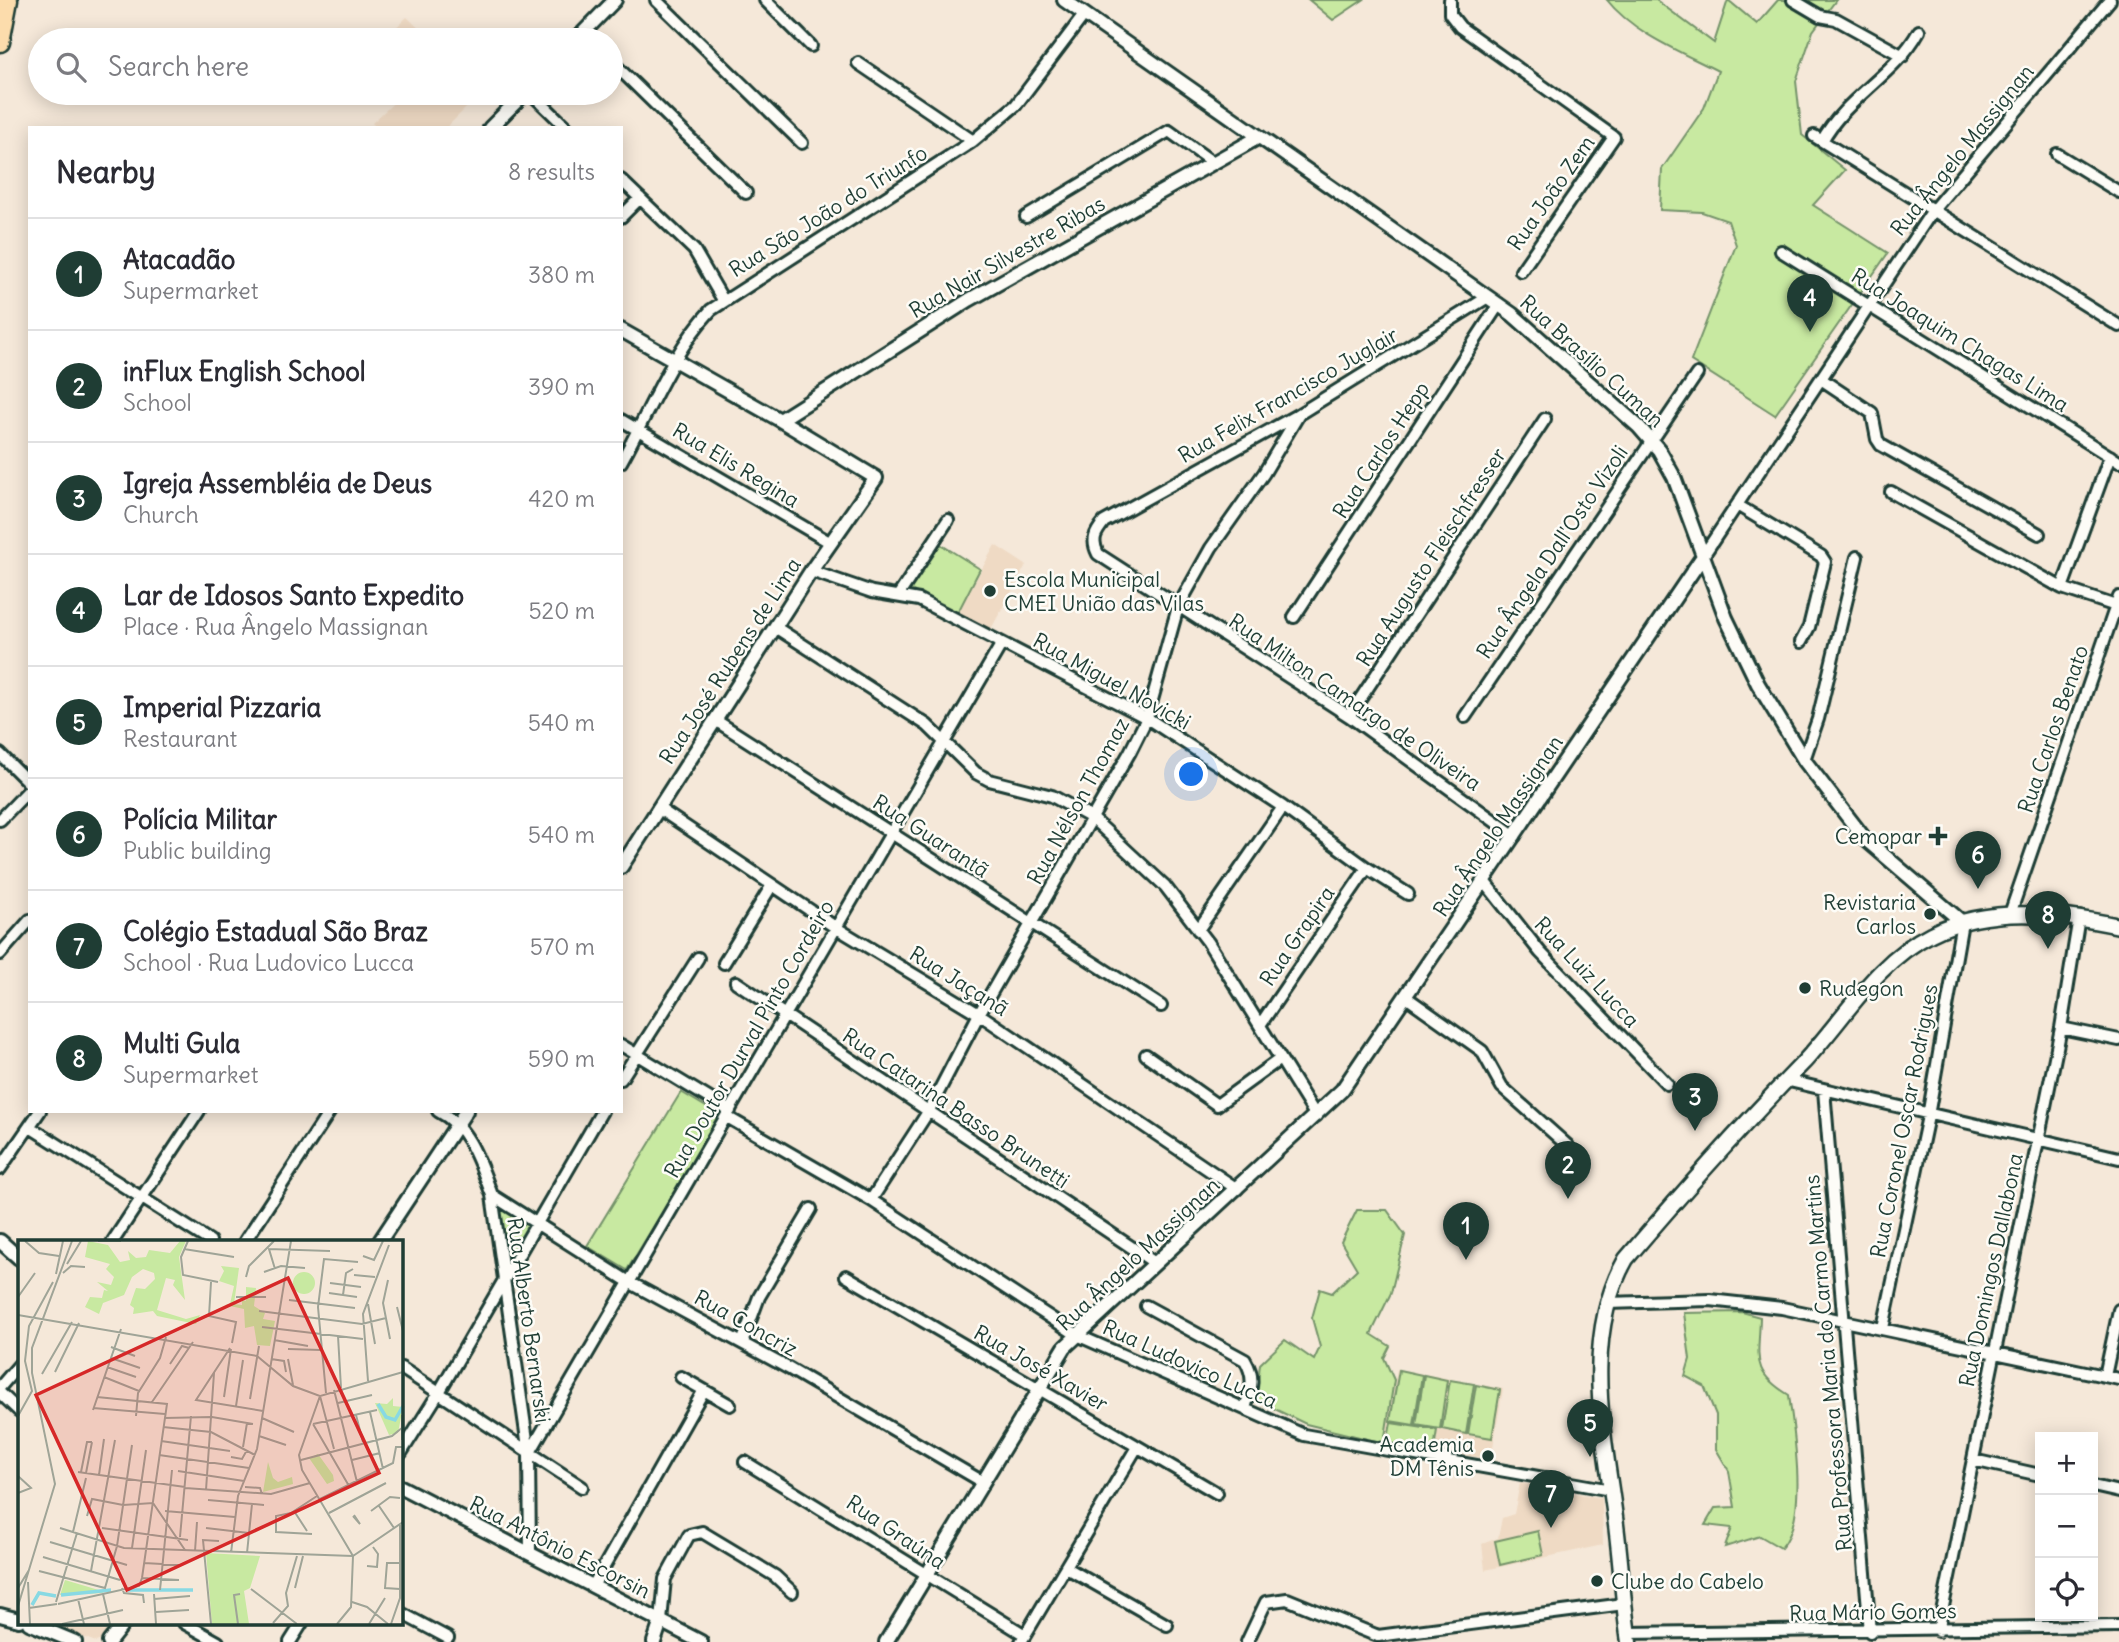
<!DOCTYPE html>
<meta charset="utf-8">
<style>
:root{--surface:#fff;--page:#f7f7f7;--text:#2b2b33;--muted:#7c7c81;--line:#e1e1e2;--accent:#1f3d34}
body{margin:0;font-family:Delius,sans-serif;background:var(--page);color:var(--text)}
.controls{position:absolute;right:21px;bottom:21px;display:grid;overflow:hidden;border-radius:0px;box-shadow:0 4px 18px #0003}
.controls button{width:63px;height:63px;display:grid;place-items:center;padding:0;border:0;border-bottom:2px solid var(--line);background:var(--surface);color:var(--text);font:35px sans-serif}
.you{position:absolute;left:1192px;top:775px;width:24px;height:24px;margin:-18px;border:5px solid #fff;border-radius:50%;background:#1a73e8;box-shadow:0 0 0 10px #1a73e833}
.badge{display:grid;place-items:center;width:46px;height:46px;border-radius:50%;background:var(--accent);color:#fff;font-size:23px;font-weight:700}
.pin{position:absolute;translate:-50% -58px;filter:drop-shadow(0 2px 4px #0008)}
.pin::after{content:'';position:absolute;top:37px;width:24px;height:21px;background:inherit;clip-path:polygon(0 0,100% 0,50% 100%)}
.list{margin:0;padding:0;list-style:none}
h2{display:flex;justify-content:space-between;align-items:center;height:91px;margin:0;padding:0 28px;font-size:30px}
h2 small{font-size:23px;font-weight:400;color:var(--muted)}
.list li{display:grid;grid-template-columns:46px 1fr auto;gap:21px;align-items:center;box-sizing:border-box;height:112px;padding:0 28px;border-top:2px solid var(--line)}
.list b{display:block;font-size:26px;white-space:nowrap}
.list p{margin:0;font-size:23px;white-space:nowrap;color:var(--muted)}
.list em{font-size:23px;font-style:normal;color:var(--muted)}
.icon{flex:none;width:38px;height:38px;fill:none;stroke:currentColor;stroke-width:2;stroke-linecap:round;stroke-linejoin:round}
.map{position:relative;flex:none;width:2119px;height:1642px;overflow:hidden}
.search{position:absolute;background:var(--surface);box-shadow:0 4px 18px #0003;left:28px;top:28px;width:595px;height:77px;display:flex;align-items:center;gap:18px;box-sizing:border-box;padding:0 24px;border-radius:38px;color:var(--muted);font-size:26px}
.panel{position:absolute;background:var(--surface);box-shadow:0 4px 18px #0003;left:28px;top:126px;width:595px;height:987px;border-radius:0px}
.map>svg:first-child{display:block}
.built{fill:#efdac4}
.green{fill:#c8e9a1;stroke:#74936a;stroke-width:2}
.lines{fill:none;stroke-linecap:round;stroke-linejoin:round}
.stream{stroke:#5e9b9d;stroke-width:2.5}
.minor-casing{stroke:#1f3d34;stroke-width:16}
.tertiary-casing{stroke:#1f3d34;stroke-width:18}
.secondary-casing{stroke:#1f3d34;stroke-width:19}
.trunk-casing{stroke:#1f3d34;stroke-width:23}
.minor{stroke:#fdfcf7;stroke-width:10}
.tertiary{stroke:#fdfcf7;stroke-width:12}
.secondary{stroke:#fdfcf7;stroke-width:14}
.trunk{stroke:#fcdcac;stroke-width:18}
.poi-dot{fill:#1f3d34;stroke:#fdfcf7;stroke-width:2.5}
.labels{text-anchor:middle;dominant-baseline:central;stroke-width:5;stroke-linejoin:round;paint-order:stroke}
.street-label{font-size:21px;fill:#1f3d34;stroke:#fdfcf7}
.poi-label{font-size:21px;fill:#1f3d34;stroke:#fdfcf7;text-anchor:start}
.inset-river{fill:none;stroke:#88d9e3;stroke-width:3.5}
.inset-road{fill:none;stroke:#9fa497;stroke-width:2}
.view{fill:#d62828;fill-opacity:0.15;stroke:#d62828;stroke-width:3.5}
.inset-edge{fill:none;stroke:#1f3d34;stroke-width:3.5}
</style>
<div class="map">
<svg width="2119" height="1642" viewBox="0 0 2119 1642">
<rect width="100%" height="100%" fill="#f5e8d9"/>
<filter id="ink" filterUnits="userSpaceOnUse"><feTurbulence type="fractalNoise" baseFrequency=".0143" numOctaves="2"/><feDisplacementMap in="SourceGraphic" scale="14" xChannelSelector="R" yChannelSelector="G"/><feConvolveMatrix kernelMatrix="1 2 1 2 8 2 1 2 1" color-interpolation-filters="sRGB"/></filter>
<g filter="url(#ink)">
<path class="built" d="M 407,17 L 431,40 L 383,40 Z
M 400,93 L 481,93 L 446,128 L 377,128 L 372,123 L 402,95 Z
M 995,545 L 1026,565 L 991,629 L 957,614 Z
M 1397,1369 L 1503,1389 L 1491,1459 L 1384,1443 Z
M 1520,1483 L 1602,1498 L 1603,1545 L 1485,1570 L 1482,1544 L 1498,1538 L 1502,1518 L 1514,1514 Z
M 46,1623 L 115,1623 L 104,1639 L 96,1642 Z"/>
<path class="green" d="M 1309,0 L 1363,0 L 1333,20 Z
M 1607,0 L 1656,0 L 1714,43 L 1728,0 L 1757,24 L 1778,0 L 1836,0 L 1813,31 L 1796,81 L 1802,135 L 1845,170 L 1813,205 L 1888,253 L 1775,415 L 1691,361 L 1736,245 L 1728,221 L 1702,212 L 1660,210 L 1662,169 L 1704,108 L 1718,71 C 1681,52 1633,33 1607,0 Z
M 937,542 L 980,569 L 957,614 L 907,588 Z
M 681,1092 L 721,1116 L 627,1270 L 587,1246 Z
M 500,1206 L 529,1225 L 506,1262 Z
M 1357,1210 L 1387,1210 L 1405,1235 L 1391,1293 L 1371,1334 L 1390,1346 L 1384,1358 L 1394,1380 L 1384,1443 L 1306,1424 L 1256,1400 L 1260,1364 L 1285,1340 L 1314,1360 L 1320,1347 L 1312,1318 L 1320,1289 L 1332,1293 L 1357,1269 L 1341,1242 Z
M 1742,1312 L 1760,1317 C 1759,1359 1750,1371 1789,1395 C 1794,1434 1809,1518 1781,1548 L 1760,1536 L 1725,1547 L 1732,1528 L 1705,1525 L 1715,1508 L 1735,1507 L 1729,1471 L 1716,1449 L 1716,1415 L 1704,1386 L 1685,1376 L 1690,1359 L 1684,1313 Z
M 1399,1370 L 1422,1375 L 1414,1425 L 1390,1421 Z
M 1424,1375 L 1447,1380 L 1440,1429 L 1416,1425 Z
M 1450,1380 L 1474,1384 L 1466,1434 L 1442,1429 Z
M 1476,1385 L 1500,1390 L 1492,1438 L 1468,1434 Z
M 1391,1423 L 1437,1430 L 1434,1449 L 1387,1443 Z
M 1538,1531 L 1543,1555 L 1500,1565 L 1495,1541 Z"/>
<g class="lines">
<path class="stream" d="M 0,1641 L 2,1642"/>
<g class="minor-casing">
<path id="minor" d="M 656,0 L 802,143
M 765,0 L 811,46
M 1450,0 L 1450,14 L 1460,27 L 1614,137 L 1521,271
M 1793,0 L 1820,16 L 1836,19 L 1903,56
M 611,61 L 746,193
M 858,63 L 973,141
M 531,93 L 567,128
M 1814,136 L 2119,326
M 1822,141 C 1846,97 1895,75 1919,31
M 2057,154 L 2119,192
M 621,180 L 694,250 L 723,300
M 621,217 L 640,198
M 1026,217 L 1169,131 L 1212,162
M 1781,251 L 2119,462
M 1488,297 L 1299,414 L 1104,522 C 1095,533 1091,540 1098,554 L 1349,716 L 1515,836
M 1821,379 L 1872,413 L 1877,439 L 1881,445 L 2039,534
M 621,420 L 831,543
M 621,462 C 649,412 672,352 711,310 L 973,141 L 1016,105 L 1084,15
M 1891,492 L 2062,588 L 2116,606
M 1737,505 L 1821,556 L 1825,562 L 1809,627 L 1801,642
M 1703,556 L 1933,210 L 2110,0
M 811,571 L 872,592 L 919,600 L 1147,718 L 1283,807 L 1367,868 L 1408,894
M 2062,588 L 2110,456
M 898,596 L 948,520
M 1294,617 L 1499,304
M 775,627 L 927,725 L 976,773 L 989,780 L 1052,796 L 1092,818 L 1165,886 L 1208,942 L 1316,1116
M 1349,716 L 1545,419
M 1465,717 L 1697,374
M 715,720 L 1161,1006
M 0,754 L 30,784
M 1804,760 L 1818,719 L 1857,557
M 658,808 L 835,927 L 979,1014 L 1237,1189
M 0,820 L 30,789
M 1484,881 L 1540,952 L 1667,1084
M 2010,914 L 2119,597
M 1198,930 L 1283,807
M 0,954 L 30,920
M 724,963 L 772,885
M 736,982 L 1155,1263
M 1406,997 L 1482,1051 L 1502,1087 L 1568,1146
M 1260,1025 L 1367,868
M 2061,1028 L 2119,1040
M 621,1045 L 730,1111
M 1146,1055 L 1217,1105 L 1280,1059
M 621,1079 L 698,958
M 1785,1080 L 2119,1158
M 1824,1090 L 1870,1632
M 438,1111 C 470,1127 480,1164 492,1195 L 529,1454 L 530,1553
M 727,1117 L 871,1200 L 1077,1335 L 1304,1435 L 1611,1490
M 30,1127 L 210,1241
M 0,1169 L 40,1111
M 492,1195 L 629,1282 L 788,1368 L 983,1482
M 871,1200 L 928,1112 L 979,1014 L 1130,752 L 1147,718 L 1178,607 L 1211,548 L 1264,473 L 1298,416
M 113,1241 L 199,1111
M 245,1241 L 330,1111
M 846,1276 L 1217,1493
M 1607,1303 L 1710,1300 L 1782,1308 L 2119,1379
M 1146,1306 L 1245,1360 C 1256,1379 1251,1389 1245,1408
M 1883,1328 L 1928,1116 L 1962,922
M 742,1343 L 759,1297 L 811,1209
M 401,1368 L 582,1487
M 2105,1376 L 2119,1310
M 681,1377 L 730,1405
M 0,1387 L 19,1365
M 0,1393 L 19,1411
M 401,1453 L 438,1394 L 602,1111
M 529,1454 L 1002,643
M 1973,1460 L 2040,1475
M 745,1462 L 1025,1635
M 2093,1486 L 2119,1492
M 1067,1568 L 1167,1625
M 593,1586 L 704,1390
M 401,1613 L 448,1638
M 661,1621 L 665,1579 L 689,1535 L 702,1532 L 775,1576 L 792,1592
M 184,1623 L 218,1642
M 1938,1631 L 2061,1028 L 2079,917
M 1627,1633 L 2119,1626
M 290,1642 L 302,1623
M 1021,1642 L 1137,1447
M 1247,1642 L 1266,1602 L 1287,1599 L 1378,1636 L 1624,1604"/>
</g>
<g class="tertiary-casing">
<path id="tertiary" d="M 1064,0 L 1512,314 L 1639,427 L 1659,450 L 1674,477 L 1726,618 L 1758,684 L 1804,760 L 1864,838 L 1962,922
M 576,40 L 615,0
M 490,128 L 525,93
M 621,330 L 780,420 L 876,478 L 811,571 L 621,867
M 780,420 L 969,300 L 1259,137
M 0,1241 L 19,1258
M 380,1241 L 466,1111
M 401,1487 L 701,1642
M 0,1615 L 19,1620
M 29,1623 L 75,1642
M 109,1642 L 124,1623
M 654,1642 L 661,1621
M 886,1642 L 1065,1347 L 1342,1090 L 1703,556"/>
</g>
<g class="secondary-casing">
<path id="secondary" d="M 1629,1642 C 1623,1603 1621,1564 1616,1525 C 1605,1438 1580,1340 1626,1259 C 1682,1193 1740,1128 1801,1065 C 1843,1021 1875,962 1931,934 C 1988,905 2059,913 2119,926"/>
</g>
<g class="trunk-casing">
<path id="trunk" d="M 0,42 L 8,0"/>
</g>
<use href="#minor" class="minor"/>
<use href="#tertiary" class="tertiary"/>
<use href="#secondary" class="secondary"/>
<use href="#trunk" class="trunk"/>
</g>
</g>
<g class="poi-dot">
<circle cx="990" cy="591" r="7"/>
<path d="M1934.5 825.5h7v7h7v7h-7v7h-7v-7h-7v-7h7z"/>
<circle cx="1930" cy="914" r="7"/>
<circle cx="1805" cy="988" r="7"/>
<circle cx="1488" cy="1456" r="7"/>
<circle cx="1597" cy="1581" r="7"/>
</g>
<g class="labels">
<g class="street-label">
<text transform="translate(1962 150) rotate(-51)">Rua Ângelo Massignan</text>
<text transform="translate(1551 193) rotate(-55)">Rua João Zem</text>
<text transform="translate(828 211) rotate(-32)">Rua São João do Triunfo</text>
<text transform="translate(1007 257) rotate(-30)">Rua Nair Silvestre Ribas</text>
<text transform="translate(1960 340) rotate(32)">Rua Joaquim Chagas Lima</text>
<text transform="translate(1592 361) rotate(42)">Rua Brasílio Cuman</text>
<text transform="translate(1288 395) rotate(-30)">Rua Felix Francisco Juglair</text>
<text transform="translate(1381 450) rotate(-57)">Rua Carlos Hepp</text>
<text transform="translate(736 465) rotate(31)">Rua Elis Regina</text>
<text transform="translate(1552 552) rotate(-56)">Rua Ângela Dall'Osto Vizoli</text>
<text transform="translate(1431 557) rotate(-57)">Rua Augusto Fleischfresser</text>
<text transform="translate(730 661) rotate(-57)">Rua José Rubens de Lima</text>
<text transform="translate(1112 681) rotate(29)">Rua Miguel Novicki</text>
<text transform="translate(1355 702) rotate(34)">Rua Milton Camargo de Oliveira</text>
<text transform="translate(2053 729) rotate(-71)">Rua Carlos Benato</text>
<text transform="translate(1078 801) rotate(-61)">Rua Nélson Thomaz</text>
<text transform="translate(1498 826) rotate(-56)">Rua Ângelo Massignan</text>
<text transform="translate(931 836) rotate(33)">Rua Guarantã</text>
<text transform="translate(1297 936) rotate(-56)">Rua Grapira</text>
<text transform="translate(1587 972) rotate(47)">Rua Luiz Lucca</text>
<text transform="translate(959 981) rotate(32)">Rua Jaçanã</text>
<text transform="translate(749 1039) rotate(-60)">Rua Doutor Durval Pinto Cordeiro</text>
<text transform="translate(956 1108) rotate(34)">Rua Catarina Basso Brunetti</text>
<text transform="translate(1904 1121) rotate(-79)">Rua Coronel Oscar Rodrigues</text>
<text transform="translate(1138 1254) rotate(-43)">Rua Ângelo Massignan</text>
<text transform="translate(1991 1270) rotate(-78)">Rua Domingos Dallabona</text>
<text transform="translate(529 1320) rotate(82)">Rua Alberto Bernarski</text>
<text transform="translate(746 1323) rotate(29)">Rua Concriz</text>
<text transform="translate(1828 1363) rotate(-95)">Rua Professora Maria do Carmo Martins</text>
<text transform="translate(1190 1364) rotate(24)">Rua Ludovico Lucca</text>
<text transform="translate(1041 1368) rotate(30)">Rua José Xavier</text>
<text transform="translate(896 1532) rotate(34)">Rua Graúna</text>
<text transform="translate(560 1547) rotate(27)">Rua Antônio Escorsin</text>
<text transform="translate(1873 1612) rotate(-1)">Rua Mário Gomes</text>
</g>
<g class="poi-label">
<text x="1004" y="579">Escola Municipal<tspan x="1004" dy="24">CMEI União das Vilas</tspan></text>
<text x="1922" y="836" text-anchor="end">Cemopar</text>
<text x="1916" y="902" text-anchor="end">Revistaria<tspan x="1916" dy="24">Carlos</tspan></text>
<text x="1819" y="988">Rudegon</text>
<text x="1474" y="1444" text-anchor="end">Academia<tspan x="1474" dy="24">DM Tênis</tspan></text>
<text x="1611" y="1581">Clube do Cabelo</text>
</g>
</g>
<g transform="translate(18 1240)">
<rect width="385" height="385" fill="#f5e8d9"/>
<path d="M 70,1 L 90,5 L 102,22 L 112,20 L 110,11 L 118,18 L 128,17 L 131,10 L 152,13 L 162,1 L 168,1 L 161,17 L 167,60 L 155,45 L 157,40 L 148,38 L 139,70 L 168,79 L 182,75 L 178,84 L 139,76 L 135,71 L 115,74 L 116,68 L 112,65 L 118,48 L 127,49 L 137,39 L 136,33 L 125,29 L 114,37 L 106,55 L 85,63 L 81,74 L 67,67 L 72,57 L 84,58 L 86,50 L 90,51 L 79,42 L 93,45 L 96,37 L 88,29 L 92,24 L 67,17 ZM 203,26 L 221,28 L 216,64 L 224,65 L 224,60 L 228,61 L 228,47 L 238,48 L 236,66 L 247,73 L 245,79 L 257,81 L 252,106 L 239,105 L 236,86 L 227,88 L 226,69 L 207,65 L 212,64 L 216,46 L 201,41 L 206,31 ZM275 43a11 11 0 1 1 22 0a11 11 0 1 1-22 0ZM 375,158 L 375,166 L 385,167 L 380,193 L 371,195 L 357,163 L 369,164 ZM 300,214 L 315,235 L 316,241 L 309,244 L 291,218 ZM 250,222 L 255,238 L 260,242 L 274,237 L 275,244 L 245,252 ZM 188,313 L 242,316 L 232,348 L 226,351 L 231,384 L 194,384 ZM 47,340 L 84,351 L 85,353 L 42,355 Z" fill="#c8e9a1"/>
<path class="inset-river" d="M 360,164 L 368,177 L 377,180 L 385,166M 110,350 L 175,350M 43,355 L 93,350M 14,365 L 21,353 L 38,356"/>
<path class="inset-road" d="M 7,1 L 21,13 L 41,16M 80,1 L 103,1M 170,1 L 163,17 L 165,35 L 200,42M 166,9 L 216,17M 345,16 L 356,20 L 365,1M 49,24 L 63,1M 257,29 L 251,9 L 312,11M 246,32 L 263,26 L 287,28M 45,33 L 53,26 L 67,27M 38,34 L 45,1M 336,35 L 357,37M 228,37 L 231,26 L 256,1M 370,40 L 365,63 L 372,99M 193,42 L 191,76 L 218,82 L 214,103M 312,43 L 343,47M 311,53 L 339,57M 325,55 L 328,33 L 335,29M 0,57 L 17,33M 218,57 L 248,57M 271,60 L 337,68M 350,64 L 357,104M 379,67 L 385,91M 241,71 L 344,84 L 368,78M 0,75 L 239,116 L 275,146 L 302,156 L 316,209M 244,87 L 345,99M 320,96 L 323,148M 256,100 L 290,106M 93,107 L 117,116M 212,108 L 178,160 L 245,171M 270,109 L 303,110M 93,118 L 122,128M 253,119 L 266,121 L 268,132M 270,119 L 275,145M 152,124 L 164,106 L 171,108M 89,127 L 118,137M 37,132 L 61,83M 24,134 L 54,82M 86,137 L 121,151M 350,141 L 345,74 L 371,5M 316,150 L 339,242M 308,153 L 300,67 L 306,19 L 340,22M 206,157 L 213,109M 232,159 L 241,106M 134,162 L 175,102M 320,163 L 354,155M 218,166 L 225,120M 75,168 L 147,174M 75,170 L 103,89M 352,172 L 365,229M 338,175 L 345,202M 384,175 L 384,200M 0,176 L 14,151 L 7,121 L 11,86 L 35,42M 118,176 L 120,153 L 142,118 L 148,97M 146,178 L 194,177 L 235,184M 244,178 L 276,192M 295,184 L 331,246M 295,184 L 359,170M 145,187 L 193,192 L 237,215M 241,196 L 268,205M 143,201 L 212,211M 225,207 L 229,183M 141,215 L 231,228M 213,217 L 224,219 L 229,210M 283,220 L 374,196 L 385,187M 334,220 L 362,213M 160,231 L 226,241M 60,232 L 167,247M 63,232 L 69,202 L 74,202M 68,233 L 74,202M 81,235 L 86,199M 0,236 L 13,248 L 0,253M 227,247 L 242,248 L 244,254M 167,248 L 253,254 L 292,243M 188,250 L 196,133M 302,259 L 375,223 L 378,207 L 385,207M 190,260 L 246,265M 361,266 L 376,288M 147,271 L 217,277M 276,271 L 289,291M 353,271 L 372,257 L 382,258M 311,273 L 368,243M 69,276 L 74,259 L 105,265 L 135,263 L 167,310M 335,276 L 342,284 L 336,275M 42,288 L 106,308 L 335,316M 84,288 L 170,300M 188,288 L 231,293M 55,292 L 68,238M 294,294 L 258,292 L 258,276 L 273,273 L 299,256M 162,297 L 173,176M 32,302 L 109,325M 114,308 L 128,210M 177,311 L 179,282M 213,313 L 220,256 L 239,209 L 273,1M 229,313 L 234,264M 335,316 L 385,282M 25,317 L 102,340M 126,323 L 162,325M 382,323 L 369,323 L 367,348 L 382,349M 349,326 L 359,327 L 360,314 L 355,307M 21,331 L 87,348 L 99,306 L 114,205M 73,331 L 97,200M 124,338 L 161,340M 10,342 L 12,384M 0,348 L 11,330M 104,348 L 106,353 L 125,355 L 126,363M 277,348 L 285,316M 233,349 L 279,384M 142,350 L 154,230M 85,354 L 92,384M 136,354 L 138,384M 60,359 L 66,384M 136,359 L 172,356M 38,362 L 59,293M 334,362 L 349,367 L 370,384M 40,364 L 121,346 L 124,338 L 149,164 L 79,157M 0,366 L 37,244 L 14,133 L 14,108 L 54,1M 11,368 L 39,364M 138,372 L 171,370M 255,383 L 270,366 L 268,353 L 279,316M 44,384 L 105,370M 193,384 L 185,300 L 201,301M 220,384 L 216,355 L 222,354M 319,384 L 333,367 L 335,316 L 284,230 L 281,215 L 302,156 L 385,132M 351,384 L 367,358M 373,384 L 382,358 L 382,285"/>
<path class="view" d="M 270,38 L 361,233 L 109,350 L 18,155 Z"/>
<rect width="385" height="385" class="inset-edge"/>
</g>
</svg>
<div class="controls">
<button>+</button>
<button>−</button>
<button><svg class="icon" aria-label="locate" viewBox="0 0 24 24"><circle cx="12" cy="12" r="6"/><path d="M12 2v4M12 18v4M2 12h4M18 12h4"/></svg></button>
</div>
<div class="you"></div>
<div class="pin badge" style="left:1466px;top:1260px">1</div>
<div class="pin badge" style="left:1568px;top:1199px">2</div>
<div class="pin badge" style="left:1695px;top:1131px">3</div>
<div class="pin badge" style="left:1810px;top:332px">4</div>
<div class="pin badge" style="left:1590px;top:1457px">5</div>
<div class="pin badge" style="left:1978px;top:889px">6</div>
<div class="pin badge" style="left:1551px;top:1528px">7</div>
<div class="pin badge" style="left:2048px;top:949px">8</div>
<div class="search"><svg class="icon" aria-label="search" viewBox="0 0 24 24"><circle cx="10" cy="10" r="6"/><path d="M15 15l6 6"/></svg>Search here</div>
<section class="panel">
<h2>Nearby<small>8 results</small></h2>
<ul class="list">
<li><span class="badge">1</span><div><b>Atacadão</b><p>Supermarket</p></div><em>380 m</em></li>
<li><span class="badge">2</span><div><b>inFlux English School</b><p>School</p></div><em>390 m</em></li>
<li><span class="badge">3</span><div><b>Igreja Assembléia de Deus</b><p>Church</p></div><em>420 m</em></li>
<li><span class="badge">4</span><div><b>Lar de Idosos Santo Expedito</b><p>Place · Rua Ângelo Massignan</p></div><em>520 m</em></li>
<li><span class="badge">5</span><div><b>Imperial Pizzaria</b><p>Restaurant</p></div><em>540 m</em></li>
<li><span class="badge">6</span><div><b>Polícia Militar</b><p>Public building</p></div><em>540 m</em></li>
<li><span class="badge">7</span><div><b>Colégio Estadual São Braz</b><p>School · Rua Ludovico Lucca</p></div><em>570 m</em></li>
<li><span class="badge">8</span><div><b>Multi Gula</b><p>Supermarket</p></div><em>590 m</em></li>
</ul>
</section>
</div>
